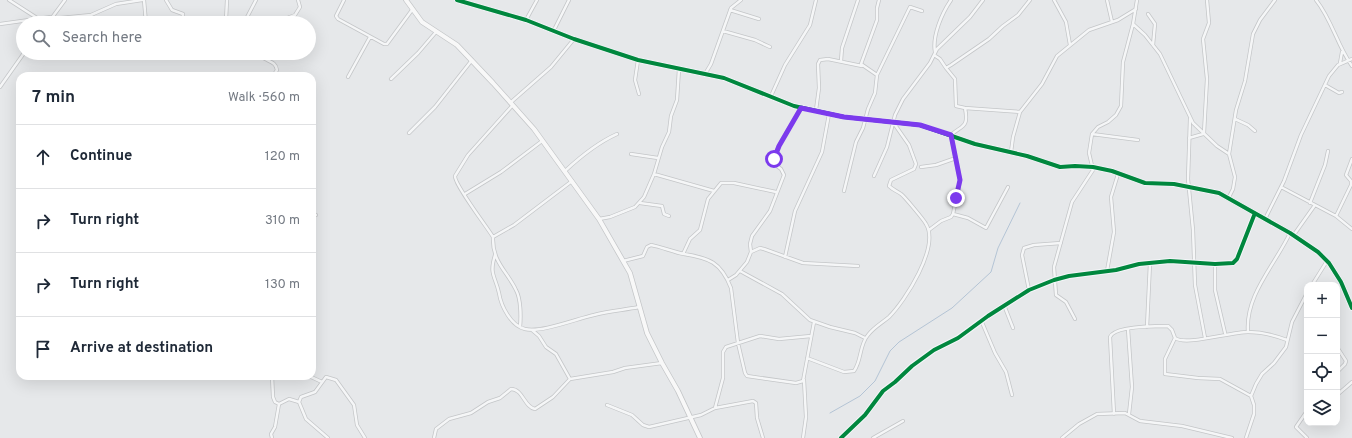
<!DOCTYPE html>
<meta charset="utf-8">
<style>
:root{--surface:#fff;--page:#f2f2f3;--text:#1f2937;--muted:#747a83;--line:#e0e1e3}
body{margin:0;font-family:Overpass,sans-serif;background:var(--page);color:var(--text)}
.controls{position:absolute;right:12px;bottom:12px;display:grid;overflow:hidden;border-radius:8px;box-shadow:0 4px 16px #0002}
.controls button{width:36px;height:36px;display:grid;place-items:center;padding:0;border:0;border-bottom:1px solid var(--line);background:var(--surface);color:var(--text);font:20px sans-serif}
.stop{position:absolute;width:12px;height:12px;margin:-9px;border:3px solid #7c3aed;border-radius:50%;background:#fff}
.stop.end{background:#7c3aed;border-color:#fff;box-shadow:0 1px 4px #0008}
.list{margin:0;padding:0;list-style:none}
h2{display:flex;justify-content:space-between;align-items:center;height:52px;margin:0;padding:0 16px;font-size:17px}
h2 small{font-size:13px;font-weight:400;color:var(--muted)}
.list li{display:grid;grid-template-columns:26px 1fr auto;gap:12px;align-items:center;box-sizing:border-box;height:64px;padding:0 16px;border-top:1px solid var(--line)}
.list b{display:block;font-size:15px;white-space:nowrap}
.list em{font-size:13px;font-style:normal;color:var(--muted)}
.icon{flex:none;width:22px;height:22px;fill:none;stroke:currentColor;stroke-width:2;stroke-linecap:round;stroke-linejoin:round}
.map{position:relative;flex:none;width:1352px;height:438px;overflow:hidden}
.search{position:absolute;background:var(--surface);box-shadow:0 4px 16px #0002;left:16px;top:16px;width:300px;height:44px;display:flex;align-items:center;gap:10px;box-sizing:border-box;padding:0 14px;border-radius:22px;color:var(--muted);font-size:15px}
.panel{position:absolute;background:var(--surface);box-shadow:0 4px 16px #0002;left:16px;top:72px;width:300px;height:308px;border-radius:12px}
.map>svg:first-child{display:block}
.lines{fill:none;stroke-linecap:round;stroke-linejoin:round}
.stream{stroke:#b4c4d5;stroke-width:1}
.street-casing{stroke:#c4c6c8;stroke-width:4}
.secondary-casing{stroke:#c4c6c8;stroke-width:5.5}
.street{stroke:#f5f6f7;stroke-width:2.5}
.secondary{stroke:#f8f8f8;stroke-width:4}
.cycleway-casing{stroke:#f4f6f9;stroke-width:6}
.cycleway{stroke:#00873e;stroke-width:4}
.route{stroke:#7c3aed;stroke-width:5}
</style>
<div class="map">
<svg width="1352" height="438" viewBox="0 0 1352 438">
<rect width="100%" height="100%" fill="#e6e8ea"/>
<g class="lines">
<path class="stream" d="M 830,413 L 860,396 L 875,381 L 890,351 L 899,342 L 952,308 L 991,272 L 998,248 L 1020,203"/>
<g class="street-casing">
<path id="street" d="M 9,0 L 37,18
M 144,0 L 146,23
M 166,0 L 172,10 L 183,14 L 183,23
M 344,0 L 336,16 L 338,19 L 384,44 L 387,44 L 412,10
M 1054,0 L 1066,22 L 1070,45
M 1107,0 L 1112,22
M 1316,0 C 1332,20 1337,45 1352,66
M 730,10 L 759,19
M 1148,14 L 1155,24 L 1153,45
M 50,19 L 91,15 L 116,4 L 142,0
M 526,20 L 537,0
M 48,23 L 65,0
M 224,23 L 226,20 L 227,0
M 244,23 L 256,0
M 274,23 L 295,15 L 300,7 L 298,0
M 0,24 L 51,17
M 1133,24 L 1145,35 L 1160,54 L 1193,123 L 1217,146 L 1229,154
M 554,30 L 569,0
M 723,31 L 755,40 L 770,47
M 935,52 C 932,36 942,13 951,0
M 156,53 L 157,53
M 263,53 L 265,59 C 271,62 276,63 277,70 L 273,76
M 934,55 L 940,59 L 946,68 L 951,65 L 989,39 L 1003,26 L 1018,15 L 1030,0
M 638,60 L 635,80 L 639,94
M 841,61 L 842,48 L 858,0
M 1340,63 L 1342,52
M 946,68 L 955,79 L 956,106 L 965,108
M 705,74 L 711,64 L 731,8 L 741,0
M 877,75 L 910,7 L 922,11
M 348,77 L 370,37
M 391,79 L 418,53 L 436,32
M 1325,85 L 1339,93 L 1342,92
M 0,87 L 24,53
M 771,96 L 785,65 L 810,25 L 816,0
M 510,103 L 551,67 L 574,39
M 816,110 L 819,88 L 818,64 L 820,60 L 828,59 L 862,66
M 1190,119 L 1188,179 L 1193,230 L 1195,285 L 1205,338
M 1235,119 L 1248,125 L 1255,131
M 409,133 L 435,107 L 472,60
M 1204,133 L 1207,79 L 1203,39 L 1209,23 L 1207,0
M 1092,134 L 1138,140
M 1189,138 L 1203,134
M 1011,152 L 1013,137 L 1020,112 L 1042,84 L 1057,56 L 1089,30 L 1118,20 L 1136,9
M 631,154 L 658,158
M 921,167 L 936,165 L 956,158
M 565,171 C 580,157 597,143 617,134
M 654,174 L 714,191
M 874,176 L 887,147 L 895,115 L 903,99 L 930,63 L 937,49 L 970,17 L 983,0
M 1281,187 L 1336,216 L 1351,185 L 1351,181 L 1346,175 L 1352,159
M 844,191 L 856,142 L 863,128 L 868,109 L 875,93 L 877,75 L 861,64 L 877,20 L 877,8 L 879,0
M 465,194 L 501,172 L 542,141
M 1229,197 L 1233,189 L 1235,177 L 1229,154 L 1236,110 L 1245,81 L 1253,34 L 1260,20 L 1275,0
M 640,203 L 662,206 L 664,214 L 669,216
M 1310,203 L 1325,165 L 1328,151
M 953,214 L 968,218 L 986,228 L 1008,187
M 312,215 L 316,215
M 1336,216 L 1352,229
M 599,219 L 610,217 L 635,207 L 644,197 L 654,174 L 662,147 L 669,132 L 671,116 L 677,100 L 679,69
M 1265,219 L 1284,181 L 1301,135 L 1329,76 L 1338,65 L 1352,59
M 929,230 L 941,221 L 951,217 L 953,214 L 960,180 L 951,135 C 962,125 969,128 965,108 L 1020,112
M 1293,236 L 1315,205
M 493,237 C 487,227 454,184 455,176 L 468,155 L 512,106
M 751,252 L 760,248 L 764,249 L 803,263 L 858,266
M 683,254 L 690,239 L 700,230 L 708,199 L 721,183 L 734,183 L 776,192
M 495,255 C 489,275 495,275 499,293 C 501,306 511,326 525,329 C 541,333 576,319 594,315 C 609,311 624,310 639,307
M 785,257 L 795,211 L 822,152 L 829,114
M 623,261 L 643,256 L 647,247 L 651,245 C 662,247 673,252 684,254 C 709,258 721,262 731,288 L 738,343 L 745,373 L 747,376 L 796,383 L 803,381 L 814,322
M 1215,264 L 1215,290 L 1225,333
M 740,271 L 782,294 L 810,320 L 830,327 L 855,333 L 865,338
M 1107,271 L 1114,232 L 1111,197 L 1118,174
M 728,280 L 736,275 L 747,262 L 751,252 L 750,244 L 752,236 L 770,211 L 784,175 L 781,169 L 774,164 C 773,149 794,122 801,108
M 1312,285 L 1327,261
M 1029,290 L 1022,255 L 1024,248 L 1034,245 L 1061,243
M 1004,305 L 1013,328
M 1075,319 L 1066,302 L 1056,295 L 1054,267 L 1072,202 L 1093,170 L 1089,153 L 1092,134 L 1098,127 L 1108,122 L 1116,115 L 1121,106 L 1123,62 L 1133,24 L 1137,0
M 981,320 L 995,353 L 1006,372 L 1012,395
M 520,327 C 521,317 521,299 516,290 C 507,271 492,262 493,237 L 514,225 L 572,181
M 1147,327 L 1150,263
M 1128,329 L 1132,387 L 1129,414
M 532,330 L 539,336 L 546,347 L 556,354 L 570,379
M 1248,332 C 1245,295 1275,265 1290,233
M 1175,338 L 1165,359 L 1165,374 L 1198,378 L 1220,379 L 1251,396
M 1337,347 L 1346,361 L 1345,364 L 1337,372
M 807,358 L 844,372 L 854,371 C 862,360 859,345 868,335 C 874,327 882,323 889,317 C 905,301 940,247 926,224 C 924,220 904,196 901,194 C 897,191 893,190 889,186 L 891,180 L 914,169 L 916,164 L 909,145 L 893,122
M 272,376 L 273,397 L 275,402 L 279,404 L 289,399 L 299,402 L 306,419 L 328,438
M 309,376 L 322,382
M 1337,395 L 1352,382
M 299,402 L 301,397 L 315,392 L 326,377 L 336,380 L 354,405 L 357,425 L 365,438
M 607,405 L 632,415 L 643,425 L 649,427 L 701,415 L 715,408 L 753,401 L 756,403 L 757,418 L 763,438
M 715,408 L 723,378 L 723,352 L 726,347 L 760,336 L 779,339 L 811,336
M 1307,411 L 1296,427 L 1307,438
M 1114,414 L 1110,337 C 1114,326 1157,326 1168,326 L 1172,330 L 1175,338 C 1186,346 1230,332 1248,332 C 1262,332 1274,335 1287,340
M 272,438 L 271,434 L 275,427 L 279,404
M 434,438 L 436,429 L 449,419 L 471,413 L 488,402 L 500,398 L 511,389 C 523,389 524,407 535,409 L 553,397 L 570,379 L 613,372 L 625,368 L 662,363
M 803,438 L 806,417 L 804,380
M 841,438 L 865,415 L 883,391 L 895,382 L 912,366 L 934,350 L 958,338 L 988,316 L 1029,290 L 1054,280 L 1069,276 L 1116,270 L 1139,264 L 1170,261 L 1215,264 L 1233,263 L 1237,259 L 1255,213
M 873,438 L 903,421
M 1062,438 L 1079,424 L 1097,414 L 1125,413 L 1140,421 L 1182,426 L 1232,438
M 1246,438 L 1254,414 L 1254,405 L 1251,396 L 1256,384 L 1262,374 L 1274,363 L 1286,347 L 1292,322 L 1307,293"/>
</g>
<g class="secondary-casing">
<path id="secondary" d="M 406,0 L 422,22 L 457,45 L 493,83 L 534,129 L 599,219 L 630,273 L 647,333 L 662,363 L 678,391 L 700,438
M 457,0 L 526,20 L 574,39 L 638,60 L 724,78 L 794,106 L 844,117 L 920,125 L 975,144 L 1027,156 L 1060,167 L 1075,166 L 1093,167 L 1112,171 L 1145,183 L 1174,184 L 1219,193 L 1290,233 L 1318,252 L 1329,263 L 1341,282 L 1352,308"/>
</g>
<use href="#street" class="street"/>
<use href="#secondary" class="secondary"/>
<g class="cycleway-casing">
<path id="cycleway" d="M 457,0 L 526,20 L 574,39 L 638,60 L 724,78 L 794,106 L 844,117 L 920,125 L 975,144 L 1027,156 L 1060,167 L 1075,166 L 1093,167 L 1112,171 L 1145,183 L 1174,184 L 1219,193 L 1290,233 L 1318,252 L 1329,263 L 1341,282 L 1352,308
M 841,438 L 865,415 L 883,391 L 895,382 L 912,366 L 934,350 L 958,338 L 988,316 L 1029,290 L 1054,280 L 1069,276 L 1116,270 L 1139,264 L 1170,261 L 1215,264 L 1233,263 L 1237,259 L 1255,213"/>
</g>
<use href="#cycleway" class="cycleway"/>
</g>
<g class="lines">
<path class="route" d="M 774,159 L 779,146 L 801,108 L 844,117 L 920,125 L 951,135 L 960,180 L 956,198"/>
</g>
</svg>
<div class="controls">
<button>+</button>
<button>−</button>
<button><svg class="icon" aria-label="locate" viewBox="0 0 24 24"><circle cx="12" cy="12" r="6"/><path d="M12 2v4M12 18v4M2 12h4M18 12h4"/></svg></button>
<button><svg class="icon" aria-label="layers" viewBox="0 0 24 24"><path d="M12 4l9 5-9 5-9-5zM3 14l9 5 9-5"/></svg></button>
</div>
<div class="stop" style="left:774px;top:159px"></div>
<div class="stop end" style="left:956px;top:198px"></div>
<div class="search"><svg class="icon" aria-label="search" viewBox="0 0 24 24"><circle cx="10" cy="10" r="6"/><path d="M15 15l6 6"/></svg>Search here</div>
<section class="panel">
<h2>7 min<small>Walk · 560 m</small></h2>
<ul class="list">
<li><svg class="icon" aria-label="ahead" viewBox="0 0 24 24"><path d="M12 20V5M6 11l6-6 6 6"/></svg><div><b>Continue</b></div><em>120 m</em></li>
<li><svg class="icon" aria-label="right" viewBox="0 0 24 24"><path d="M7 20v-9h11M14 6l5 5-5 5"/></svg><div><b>Turn right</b></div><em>310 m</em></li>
<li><svg class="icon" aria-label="right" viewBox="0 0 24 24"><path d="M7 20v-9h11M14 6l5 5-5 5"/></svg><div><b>Turn right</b></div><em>130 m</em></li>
<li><svg class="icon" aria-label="arrive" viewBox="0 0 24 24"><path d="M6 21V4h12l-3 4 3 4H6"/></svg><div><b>Arrive at destination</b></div></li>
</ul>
</section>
</div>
